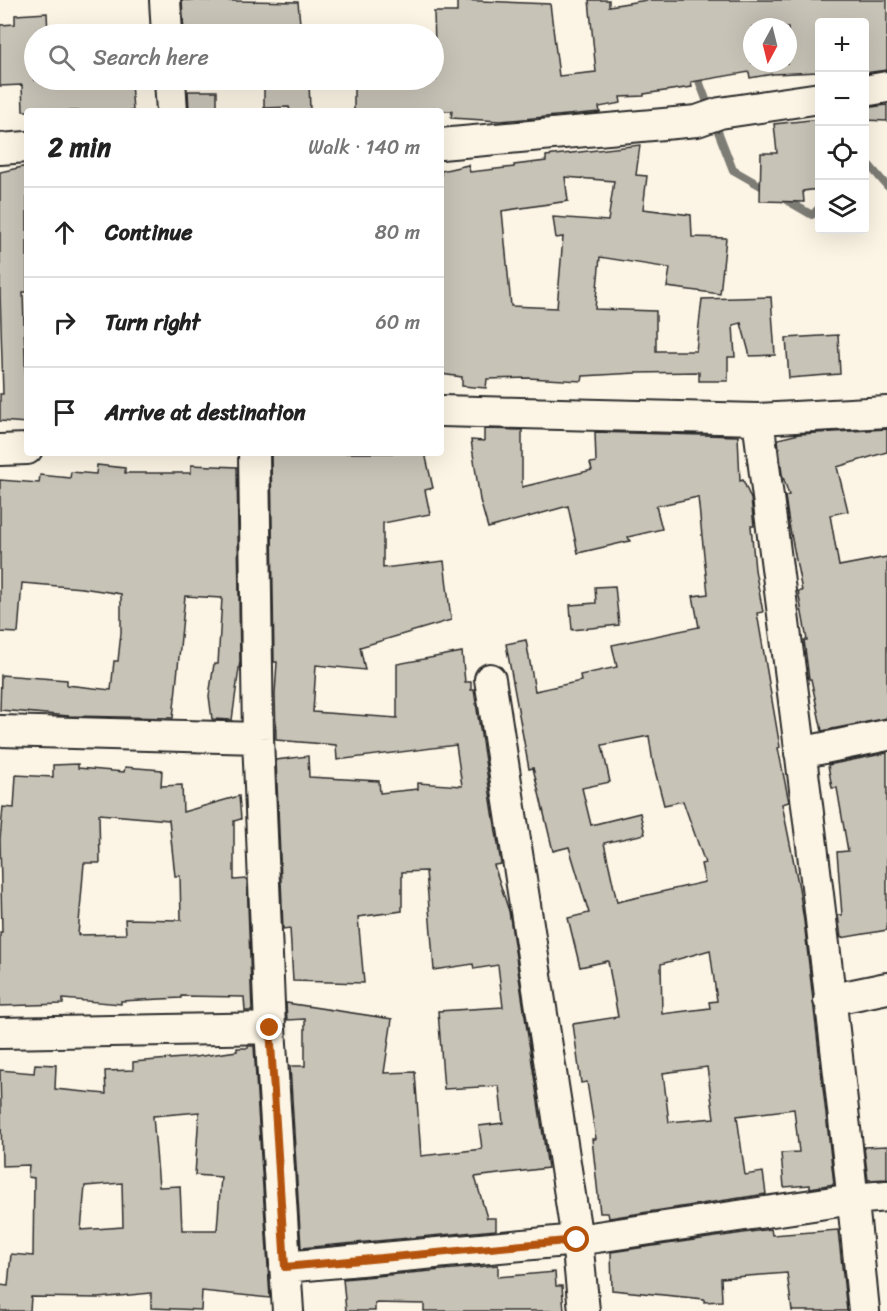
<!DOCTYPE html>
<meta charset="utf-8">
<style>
:root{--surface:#fff;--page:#f6f6f6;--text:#222;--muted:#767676;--line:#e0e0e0}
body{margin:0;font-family:Sriracha,sans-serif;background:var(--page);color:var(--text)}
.controls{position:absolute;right:18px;top:18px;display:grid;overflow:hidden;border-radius:6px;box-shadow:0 6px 24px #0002}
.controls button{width:54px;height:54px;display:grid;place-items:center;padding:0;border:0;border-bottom:2px solid var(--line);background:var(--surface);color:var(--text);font:30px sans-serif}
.compass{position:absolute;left:743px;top:18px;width:54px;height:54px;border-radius:50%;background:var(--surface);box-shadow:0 6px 24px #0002;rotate:187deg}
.stop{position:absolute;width:18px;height:18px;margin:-14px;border:4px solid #b45309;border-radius:50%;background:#fff}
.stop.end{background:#b45309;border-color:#fff;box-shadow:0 2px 6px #0008}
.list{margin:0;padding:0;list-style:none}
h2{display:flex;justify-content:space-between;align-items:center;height:78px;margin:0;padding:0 24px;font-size:26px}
h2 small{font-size:20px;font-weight:400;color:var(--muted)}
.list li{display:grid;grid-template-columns:39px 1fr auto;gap:18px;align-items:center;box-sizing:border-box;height:90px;padding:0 24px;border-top:2px solid var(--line)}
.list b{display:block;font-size:22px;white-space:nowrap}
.list em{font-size:20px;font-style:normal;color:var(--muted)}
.icon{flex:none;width:33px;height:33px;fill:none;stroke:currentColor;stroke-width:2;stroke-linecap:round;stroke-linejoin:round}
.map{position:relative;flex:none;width:887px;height:1311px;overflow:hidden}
.search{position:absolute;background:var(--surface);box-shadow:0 6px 24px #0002;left:24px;top:24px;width:420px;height:66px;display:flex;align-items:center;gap:15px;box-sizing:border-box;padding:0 21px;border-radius:33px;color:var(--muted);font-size:22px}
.panel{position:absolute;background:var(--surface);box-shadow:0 6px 24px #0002;left:24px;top:108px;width:420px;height:348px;border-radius:6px}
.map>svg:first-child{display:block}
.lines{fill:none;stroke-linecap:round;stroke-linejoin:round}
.stream{stroke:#7d7b74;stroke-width:8}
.building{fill:#c8c3b7;stroke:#2b2b2b;stroke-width:1.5;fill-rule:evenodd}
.minor-casing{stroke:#2b2b2b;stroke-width:34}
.minor{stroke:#fcf5e5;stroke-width:30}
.route{stroke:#b45309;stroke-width:8}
</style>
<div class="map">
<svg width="887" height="1311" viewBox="0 0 887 1311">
<rect width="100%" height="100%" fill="#fcf5e5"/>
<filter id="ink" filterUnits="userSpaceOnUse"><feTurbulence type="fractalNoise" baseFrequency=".0167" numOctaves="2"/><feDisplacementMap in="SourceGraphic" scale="12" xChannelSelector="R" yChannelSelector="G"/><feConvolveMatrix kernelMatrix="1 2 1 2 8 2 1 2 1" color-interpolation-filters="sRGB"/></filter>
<g filter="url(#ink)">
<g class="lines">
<path class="stream" d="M 696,73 L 710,110
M 714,121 L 733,170 L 768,190
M 864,159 L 887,186
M 781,197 L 812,215 L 820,207"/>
</g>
<path class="building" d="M 182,0 L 298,2 L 301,34 L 184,34 Z
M 457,0 L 550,4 L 559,76 L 596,72 L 589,0 L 609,0 L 609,6 L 647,0 L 887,0 L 887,70 L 864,73 L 864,22 L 818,22 L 819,72 L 773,74 L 750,78 L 749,72 L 691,82 L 692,87 L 644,94 L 644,96 L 620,97 L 621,103 L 599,107 L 600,112 L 500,121 L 451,118 L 452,111 L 354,111 L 354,81 L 436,80 L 434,12 L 457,12 ZM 752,27 L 788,27 L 788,63 L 752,63 Z
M 47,13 L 48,34 L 34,34 L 34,80 L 76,80 L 76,84 L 131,82 L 133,111 L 23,111 L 22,85 L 0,86 L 0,25 L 15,24 L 15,15 Z
M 288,80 L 309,80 L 310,111 L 290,111 L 289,107 L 264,108 L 264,88 L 289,87 Z
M 188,91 L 217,91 L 217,111 L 189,111 Z
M 887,105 L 887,121 L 864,120 L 864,108 Z
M 819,119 L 819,189 L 803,191 L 804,202 L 760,201 L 761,153 L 777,153 L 774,124 Z
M 640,145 L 636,175 L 647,176 L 643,209 L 691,215 L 692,237 L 726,238 L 720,294 L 667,287 L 670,268 L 600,257 L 595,309 L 656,311 L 656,351 L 696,351 L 702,299 L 771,297 L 775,355 L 750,356 L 741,323 L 733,325 L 735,357 L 728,357 L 728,381 L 699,381 L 699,372 L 636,373 L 583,376 L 582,381 L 528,378 L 487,379 L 486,388 L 462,386 L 462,377 L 441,374 L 441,171 L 468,165 L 470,172 L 514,167 L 514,165 L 546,161 L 546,156 ZM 565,177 L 614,181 L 608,221 L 553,217 L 556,238 L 563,237 L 557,308 L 511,306 L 502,211 L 568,201 Z
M 27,166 L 27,292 L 23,292 L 27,423 L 0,421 L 0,394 L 3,394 L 0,294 L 0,172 Z
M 838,335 L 840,374 L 789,378 L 786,338 Z
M 484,429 L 522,430 L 522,487 L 592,470 L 590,463 L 596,462 L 595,432 L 738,436 L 740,481 L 743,480 L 751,499 L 754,526 L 751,526 L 755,570 L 763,612 L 757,613 L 780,747 L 778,748 L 789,802 L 782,804 L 799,888 L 804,921 L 834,1184 L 810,1188 L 810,1185 L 784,1187 L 781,1153 L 799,1152 L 794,1109 L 737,1116 L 745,1175 L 763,1172 L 766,1194 L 609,1218 L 608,1213 L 600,1213 L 592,1139 L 596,1139 L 587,1082 L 581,1083 L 573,1024 L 618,1017 L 608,961 L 580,967 L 568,918 L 589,913 L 569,847 L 553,851 L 533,768 L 529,769 L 506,644 L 526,640 L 535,691 L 581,681 L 580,675 L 617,667 L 612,645 L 699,627 L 693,596 L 708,594 L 698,497 L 656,506 L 662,529 L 628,537 L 630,541 L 578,553 L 568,506 L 488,528 L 480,500 L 471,440 L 484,441 ZM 649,736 L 653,763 L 664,805 L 683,801 L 705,863 L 701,864 L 705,882 L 617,902 L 604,843 L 645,834 L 640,813 L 591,825 L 582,788 L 610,782 L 602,745 ZM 710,950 L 717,1001 L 709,1002 L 710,1008 L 662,1014 L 661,964 ZM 707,1067 L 714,1118 L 669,1122 L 663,1073 Z
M 887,429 L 887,452 L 837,467 L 848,511 L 830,515 L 839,566 L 887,557 L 887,718 L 822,731 L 811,679 L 809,679 L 804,640 L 807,640 L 798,591 L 802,591 L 789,524 L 785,496 L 789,495 L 782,474 L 778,439 L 799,434 Z
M 271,453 L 425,453 L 433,488 L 425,490 L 430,514 L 383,523 L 383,568 L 444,561 L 451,620 L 360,647 L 365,670 L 316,665 L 313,712 L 397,718 L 397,664 L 462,652 L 465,682 L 471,682 L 471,690 L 474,690 L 501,864 L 494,865 L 509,911 L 548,1168 L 475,1177 L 487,1218 L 496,1218 L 496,1230 L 301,1248 L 290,1066 L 305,1066 L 305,1019 L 287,1020 L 286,1003 L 392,1019 L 384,1073 L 415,1072 L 421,1156 L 482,1149 L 479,1126 L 503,1123 L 499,1086 L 444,1089 L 438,1011 L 503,1007 L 498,965 L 474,969 L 473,964 L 434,970 L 426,871 L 402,872 L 402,911 L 358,917 L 364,983 L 293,981 L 290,928 L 283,929 L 276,760 L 308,756 L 309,777 L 379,781 L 380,793 L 418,789 L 418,783 L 462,786 L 456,745 L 337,760 L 336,745 L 276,740 L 275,694 L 277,662 L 274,662 Z
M 97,465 L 125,468 L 125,473 L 191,473 L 191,465 L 237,467 L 240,661 L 232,720 L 212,719 L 209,696 L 214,664 L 218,664 L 222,598 L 185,596 L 173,718 L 69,716 L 0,710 L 1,675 L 67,680 L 67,685 L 111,690 L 114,661 L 118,661 L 121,633 L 121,594 L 82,588 L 22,583 L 18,633 L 0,632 L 0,480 L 39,483 L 40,475 L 70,478 L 71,472 L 96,474 Z
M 615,586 L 619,625 L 572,630 L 570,605 L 596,603 L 595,587 Z
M 887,753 L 887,930 L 841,938 L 838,915 L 842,915 L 837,852 L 848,851 L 837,788 L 832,788 L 828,765 Z
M 78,764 L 78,768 L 124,772 L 125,767 L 162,770 L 161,786 L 182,785 L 183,812 L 239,796 L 241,819 L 234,821 L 234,880 L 247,879 L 252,1011 L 245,1011 L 244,997 L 181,996 L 181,998 L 121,1001 L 121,1004 L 63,999 L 63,1004 L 0,1006 L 0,932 L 2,932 L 0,839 L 3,807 L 14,808 L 16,775 L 53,777 L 53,765 ZM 99,814 L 169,820 L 175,876 L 180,876 L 181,920 L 125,919 L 126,934 L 78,935 L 84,863 L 100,863 Z
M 248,1046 L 254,1046 L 270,1298 L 202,1291 L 201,1310 L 151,1308 L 151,1293 L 98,1298 L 31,1297 L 30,1311 L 0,1311 L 0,1285 L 8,1286 L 11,1254 L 33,1256 L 34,1178 L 28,1177 L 29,1165 L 2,1166 L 0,1070 L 34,1073 L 35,1064 L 56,1065 L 55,1089 L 106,1094 L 105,1071 L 133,1070 L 133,1062 L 195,1057 L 237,1051 L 237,1048 L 248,1048 ZM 199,1112 L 195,1175 L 221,1177 L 217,1230 L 182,1230 L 180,1186 L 159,1187 L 153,1116 ZM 122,1183 L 123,1227 L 81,1230 L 85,1186 Z
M 887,1146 L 887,1179 L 868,1180 L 864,1147 Z
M 771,1229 L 772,1235 L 838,1230 L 847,1311 L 792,1311 L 787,1273 L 721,1278 L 722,1301 L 704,1302 L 704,1299 L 612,1290 L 611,1252 Z
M 498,1265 L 498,1277 L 555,1272 L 556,1286 L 562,1286 L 564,1311 L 424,1311 L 424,1304 L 375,1303 L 375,1311 L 346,1311 L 343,1279 Z"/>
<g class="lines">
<g class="minor-casing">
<path id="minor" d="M 165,0 L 167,34
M 170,80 L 172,111
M 864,91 L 887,87
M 441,144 L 697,121 L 720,113 L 820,98
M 0,149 L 27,147
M 441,411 L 758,419 L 887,412
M 758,419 C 796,716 835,1013 864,1311
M 0,450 L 27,449
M 254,453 L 258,738 L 270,1028 L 288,1311
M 490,679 L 577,1240 L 584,1311
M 0,731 L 258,738
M 800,753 L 887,735
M 829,1000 L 887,988
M 0,1033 L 270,1028
M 285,1267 L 577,1240 L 853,1199 L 887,1196"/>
</g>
<use href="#minor" class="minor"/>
</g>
</g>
<g class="lines" filter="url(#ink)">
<path class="route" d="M 270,1028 L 285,1267 L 577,1240"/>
</g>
</svg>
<div class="controls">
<button>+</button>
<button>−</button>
<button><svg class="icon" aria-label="locate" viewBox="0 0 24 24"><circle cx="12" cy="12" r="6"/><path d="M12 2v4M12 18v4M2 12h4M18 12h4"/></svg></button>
<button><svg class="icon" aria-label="layers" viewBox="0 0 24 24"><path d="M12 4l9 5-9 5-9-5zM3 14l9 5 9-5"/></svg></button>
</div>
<svg class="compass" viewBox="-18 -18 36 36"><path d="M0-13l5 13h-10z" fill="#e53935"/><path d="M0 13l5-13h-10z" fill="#767676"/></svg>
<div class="stop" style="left:577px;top:1240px"></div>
<div class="stop end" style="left:270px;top:1028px"></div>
<div class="search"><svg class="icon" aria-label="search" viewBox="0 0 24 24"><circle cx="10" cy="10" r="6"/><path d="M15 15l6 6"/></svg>Search here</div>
<section class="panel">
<h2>2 min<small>Walk · 140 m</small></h2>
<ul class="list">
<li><svg class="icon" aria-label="ahead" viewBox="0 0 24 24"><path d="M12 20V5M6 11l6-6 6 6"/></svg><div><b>Continue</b></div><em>80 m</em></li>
<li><svg class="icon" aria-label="right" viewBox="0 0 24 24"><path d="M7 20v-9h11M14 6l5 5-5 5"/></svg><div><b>Turn right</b></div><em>60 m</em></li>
<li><svg class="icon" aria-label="arrive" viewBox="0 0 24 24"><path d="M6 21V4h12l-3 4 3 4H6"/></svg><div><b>Arrive at destination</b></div></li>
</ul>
</section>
</div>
